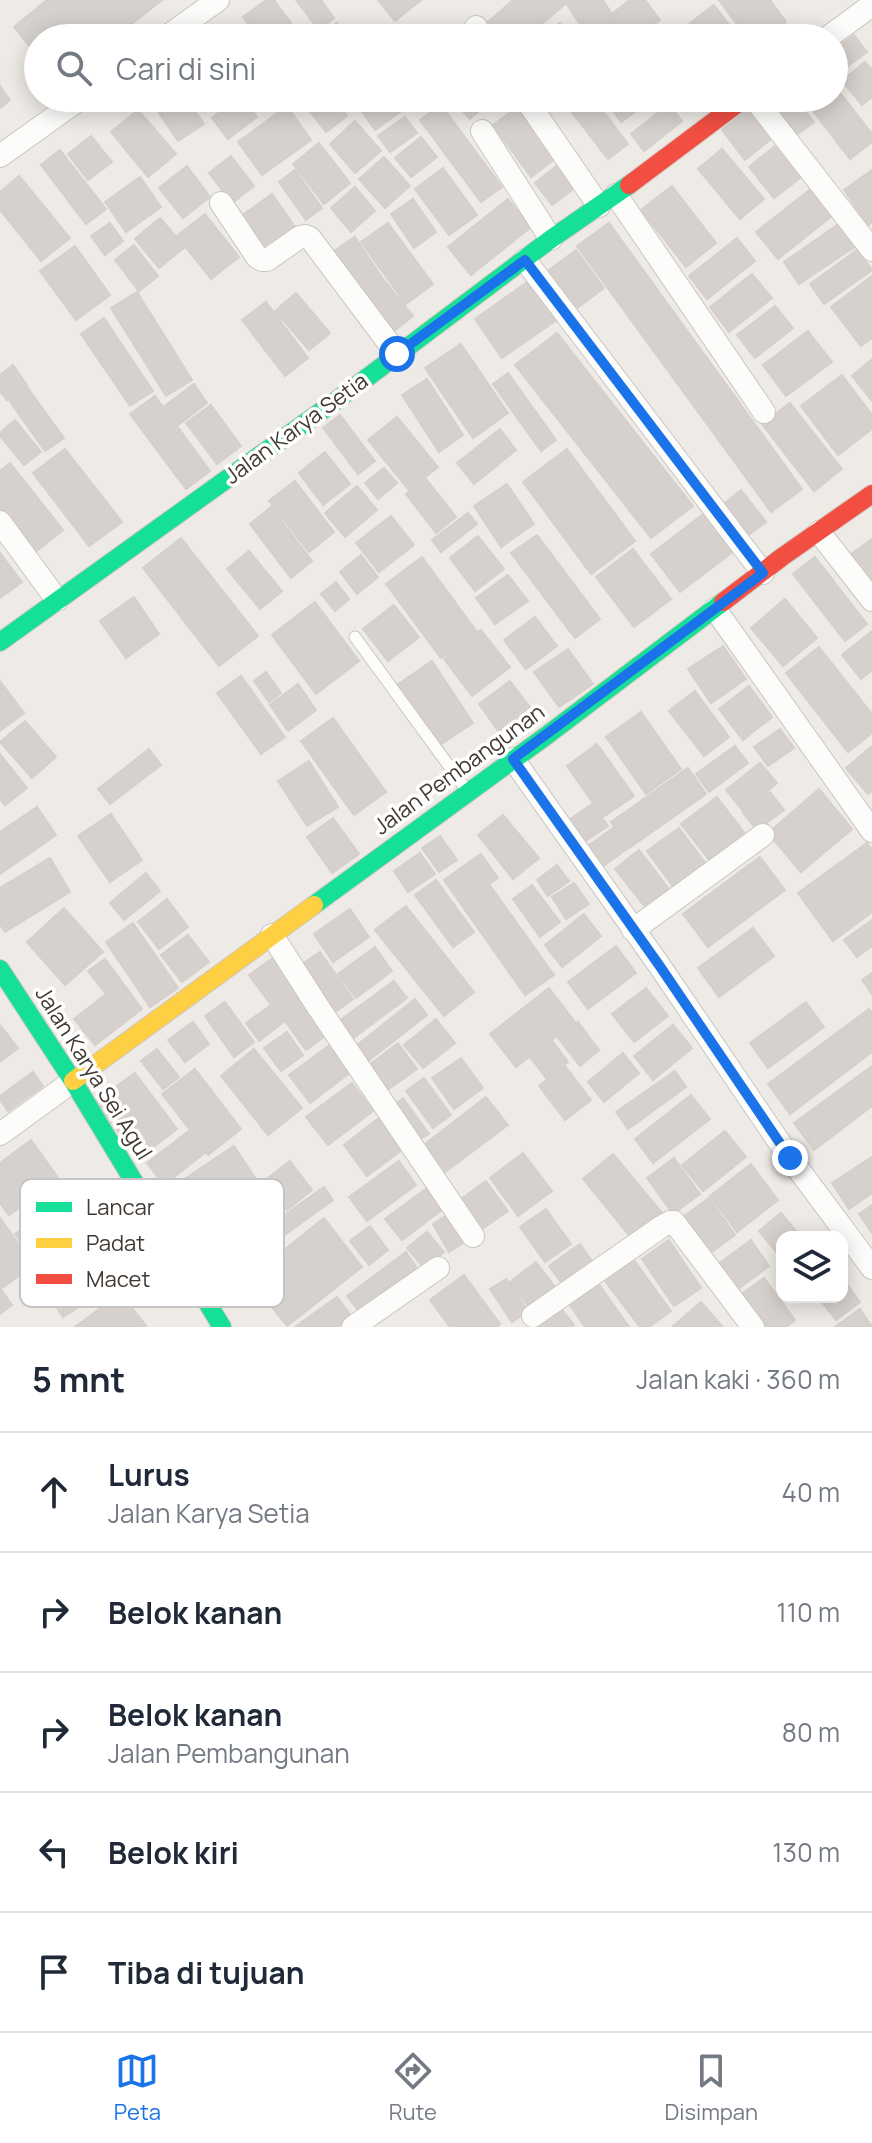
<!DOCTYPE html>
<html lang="id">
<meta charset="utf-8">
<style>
:root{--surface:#fff;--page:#f2f2f3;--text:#1f2937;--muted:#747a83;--line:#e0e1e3;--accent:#1a73e8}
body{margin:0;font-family:Manrope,sans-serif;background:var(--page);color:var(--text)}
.controls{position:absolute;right:24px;bottom:24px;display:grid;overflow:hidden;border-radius:16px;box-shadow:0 4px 20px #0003}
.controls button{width:72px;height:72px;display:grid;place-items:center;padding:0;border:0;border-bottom:2px solid var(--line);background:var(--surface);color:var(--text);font:40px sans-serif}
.stop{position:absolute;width:24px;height:24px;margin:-18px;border:6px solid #1a73e8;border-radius:50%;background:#fff}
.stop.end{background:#1a73e8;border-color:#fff;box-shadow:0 2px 8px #0008}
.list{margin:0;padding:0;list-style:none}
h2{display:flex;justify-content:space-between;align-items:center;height:104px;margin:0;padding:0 32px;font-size:34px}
h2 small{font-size:26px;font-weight:400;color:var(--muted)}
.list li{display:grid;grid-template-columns:52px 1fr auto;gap:24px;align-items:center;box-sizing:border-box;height:120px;padding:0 32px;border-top:2px solid var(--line)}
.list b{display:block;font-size:30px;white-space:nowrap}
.list p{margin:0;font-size:26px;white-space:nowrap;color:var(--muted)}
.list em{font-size:26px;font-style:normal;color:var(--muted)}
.icon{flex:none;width:44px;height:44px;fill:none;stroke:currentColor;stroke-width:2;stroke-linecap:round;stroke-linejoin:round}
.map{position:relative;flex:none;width:872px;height:1327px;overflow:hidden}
.search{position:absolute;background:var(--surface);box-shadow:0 4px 20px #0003;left:24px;right:24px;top:24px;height:88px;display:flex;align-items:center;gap:20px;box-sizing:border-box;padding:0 28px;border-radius:44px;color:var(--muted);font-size:30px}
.sheet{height:704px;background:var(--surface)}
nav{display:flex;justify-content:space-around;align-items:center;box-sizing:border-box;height:112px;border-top:2px solid var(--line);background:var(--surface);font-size:22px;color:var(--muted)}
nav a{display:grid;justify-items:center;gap:4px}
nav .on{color:var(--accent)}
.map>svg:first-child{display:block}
.building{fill:#d6d1cd;stroke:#d6d0cc;stroke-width:2}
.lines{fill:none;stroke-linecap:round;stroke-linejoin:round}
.lane-casing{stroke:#cac6c2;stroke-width:13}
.street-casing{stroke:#cac6c2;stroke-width:24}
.fast-casing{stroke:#cec6bf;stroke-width:20}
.slow-casing{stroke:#cec6bf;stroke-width:20}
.jam-casing{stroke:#cec6bf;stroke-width:20}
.lane{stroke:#fcfcfb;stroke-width:11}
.street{stroke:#fcfcfb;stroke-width:22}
.fast{stroke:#16e098;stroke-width:18}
.slow{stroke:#ffcf43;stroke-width:18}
.jam{stroke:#f24e42;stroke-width:18}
.route{stroke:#1a73e8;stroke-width:10}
.labels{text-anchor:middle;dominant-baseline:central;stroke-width:7;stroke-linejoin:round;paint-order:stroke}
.street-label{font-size:22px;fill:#423933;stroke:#fff}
.key{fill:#fff;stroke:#c6c4c2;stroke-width:2}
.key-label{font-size:22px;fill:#423933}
</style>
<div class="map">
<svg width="872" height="1327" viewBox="0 0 872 1327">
<rect width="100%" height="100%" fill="#eeeae6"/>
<path class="building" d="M 47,0 L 162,0 L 114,38 L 38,38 L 38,57 L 14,27 Z
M 266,0 L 274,0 L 302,38 L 259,38 L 243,17 Z
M 296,0 L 321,0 L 334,18 L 319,30 Z
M 378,0 L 421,0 L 395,21 Z
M 513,0 L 561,0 L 565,4 L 526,38 L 490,38 L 481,28 Z
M 564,0 L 603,0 L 623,32 L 613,38 L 589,38 Z
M 630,0 L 645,0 L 660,20 L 636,38 L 631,38 L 613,13 Z
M 719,0 L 770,0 L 786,22 L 763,38 L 747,38 Z
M 714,5 L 739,38 L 685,38 L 680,31 Z
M 337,23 L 348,38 L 316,38 Z
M 560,23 L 569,38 L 542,38 L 541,36 Z
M 854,35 L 867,52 L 838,73 L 834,67 L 834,50 Z
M 865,62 L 872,70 L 872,97 L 862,105 L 842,81 Z
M 834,85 L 872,134 L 872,142 L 850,159 L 803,98 L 834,98 Z
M 0,86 L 10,100 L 0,108 Z
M 182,98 L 186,98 L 204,124 L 178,141 L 159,113 Z
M 206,98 L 233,98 L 215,111 Z
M 238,98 L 242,98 L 257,117 L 228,139 L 212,118 Z
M 252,98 L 275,98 L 262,109 Z
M 325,98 L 334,98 L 347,116 L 326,132 L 309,110 Z
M 357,98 L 397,98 L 404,109 L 375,130 L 354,100 Z
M 451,98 L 494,98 L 470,119 Z
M 561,98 L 593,98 L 628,144 L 608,159 Z
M 604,98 L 654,98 L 621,122 Z
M 770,98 L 795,98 L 814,122 L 795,136 L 767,100 Z
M 522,104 L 560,155 L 531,177 L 493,125 Z
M 669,104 L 682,121 L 644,151 L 631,134 Z
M 441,105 L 502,187 L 481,202 L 420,120 Z
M 287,106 L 311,140 L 262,175 L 238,142 Z
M 138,110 L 176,154 L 148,177 L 111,132 Z
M 747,110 L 771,139 L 745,160 L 722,130 Z
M 405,117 L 417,133 L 390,152 L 378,136 Z
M 355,121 L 381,151 L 355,173 L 330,144 Z
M 91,136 L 112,162 L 88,180 L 68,154 Z
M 421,137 L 437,157 L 411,177 L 395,158 Z
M 319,143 L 350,183 L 324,204 L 293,164 Z
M 775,146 L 800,178 L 774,198 L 749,167 Z
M 722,149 L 764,199 L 740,219 L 698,169 Z
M 60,150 L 106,209 L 86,224 L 41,165 Z
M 231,156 L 254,186 L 232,203 L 209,173 Z
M 384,157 L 410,186 L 385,208 L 359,179 Z
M 559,164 L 576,187 L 552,205 L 535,183 Z
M 187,166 L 210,197 L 183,218 L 159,188 Z
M 443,168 L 477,215 L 449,235 L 415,189 Z
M 295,170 L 322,208 L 306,220 L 279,182 Z
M 872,170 L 872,222 L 868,225 L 844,190 Z
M 19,176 L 70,238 L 41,261 L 0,210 L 0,192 Z
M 140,177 L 161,207 L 126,232 L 105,202 Z
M 672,186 L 716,243 L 686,267 L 641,210 Z
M 355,187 L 375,211 L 351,232 L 331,208 Z
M 812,188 L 833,215 L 778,259 L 756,232 Z
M 272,194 L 298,231 L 262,256 L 237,219 Z
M 413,199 L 436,232 L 414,248 L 391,214 Z
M 508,199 L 531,227 L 471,275 L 448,247 Z
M 205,214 L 239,257 L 211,279 L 177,236 Z
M 160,218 L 185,247 L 159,268 L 135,239 Z
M 110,223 L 123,241 L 105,255 L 91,236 Z
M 388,223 L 433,284 L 406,304 L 361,242 Z
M 609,223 L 802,489 L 771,512 L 577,246 Z
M 840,223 L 856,246 L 799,284 L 784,262 Z
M 355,237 L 381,276 L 354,294 L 328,255 Z
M 737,238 L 755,261 L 707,299 L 689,276 Z
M 134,245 L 158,276 L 139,291 L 115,260 Z
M 75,246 L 110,295 L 76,320 L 40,271 Z
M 576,250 L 604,288 L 577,308 L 549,270 Z
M 857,250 L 872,270 L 824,304 L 810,284 Z
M 752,274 L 772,298 L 729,332 L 710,307 Z
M 381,276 L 413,316 L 389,335 L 357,295 Z
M 872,276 L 872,338 L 861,346 L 831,307 Z
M 533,278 L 561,317 L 502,358 L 475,319 Z
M 137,292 L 192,380 L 166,396 L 111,308 Z
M 296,293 L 330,333 L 309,350 L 275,311 Z
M 266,302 L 308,358 L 285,376 L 242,320 Z
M 775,306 L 793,328 L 755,358 L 737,335 Z
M 104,318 L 153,391 L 130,406 L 81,334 Z
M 808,331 L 832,362 L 786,396 L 763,365 Z
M 557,333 L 693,506 L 651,538 L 515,365 Z
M 461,344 L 508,413 L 473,438 L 425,368 Z
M 872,359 L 872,401 L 852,376 Z
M 13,365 L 27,385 L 7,400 L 0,391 L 0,375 Z
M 508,373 L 556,440 L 541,451 L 493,384 Z
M 842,375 L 872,415 L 872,429 L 838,455 L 801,406 Z
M 427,379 L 463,435 L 439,452 L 402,395 Z
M 194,384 L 207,403 L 177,426 L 210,471 L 186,489 L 130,414 L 155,396 L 163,407 Z
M 27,387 L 64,438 L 45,451 L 9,400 Z
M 790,403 L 842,469 L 814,491 L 762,424 Z
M 211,405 L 241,446 L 217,464 L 186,423 Z
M 340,415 L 375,461 L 358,474 L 323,428 Z
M 397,417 L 438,467 L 409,490 L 368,440 Z
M 15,420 L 41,452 L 24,465 L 0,436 L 0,433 Z
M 500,429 L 516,450 L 474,484 L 457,463 Z
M 65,449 L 122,522 L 89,546 L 33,473 Z
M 567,449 L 635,541 L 591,574 L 523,482 Z
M 325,452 L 350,484 L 323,505 L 299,473 Z
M 10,463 L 63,530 L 34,553 L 0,511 L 0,471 Z
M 384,468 L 397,483 L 378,499 L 365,483 Z
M 426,479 L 456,517 L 436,533 L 406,494 Z
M 295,481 L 334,532 L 309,552 L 269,501 Z
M 507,484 L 534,524 L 501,547 L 474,506 Z
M 357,486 L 377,510 L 345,537 L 325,513 Z
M 741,490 L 766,522 L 743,539 L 719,508 Z
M 271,507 L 312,561 L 291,578 L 250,524 Z
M 706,512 L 735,550 L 680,592 L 651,554 Z
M 468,513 L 477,524 L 441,552 L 432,540 Z
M 391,516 L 414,545 L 379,572 L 356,543 Z
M 537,535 L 600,619 L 575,638 L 511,553 Z
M 478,536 L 504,569 L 475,591 L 450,558 Z
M 181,538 L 258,636 L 219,666 L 143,568 Z
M 872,539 L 872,592 L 847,557 Z
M 633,549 L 671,599 L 634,627 L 596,577 Z
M 249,551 L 282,591 L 260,609 L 227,569 Z
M 0,553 L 22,582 L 0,598 Z
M 361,555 L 378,577 L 357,594 L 340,572 Z
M 422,557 L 477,632 L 441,658 L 386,584 Z
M 815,557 L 867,624 L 845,641 L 793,574 Z
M 508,575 L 528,601 L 495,624 L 476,598 Z
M 336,582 L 349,599 L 335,611 L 321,594 Z
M 134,597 L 159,634 L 126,658 L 100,621 Z
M 785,599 L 817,638 L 783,666 L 751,628 Z
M 315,602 L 359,661 L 316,694 L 272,635 Z
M 394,605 L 419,637 L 388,661 L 363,629 Z
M 535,617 L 557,646 L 526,669 L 504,640 Z
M 481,630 L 510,667 L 472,696 L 444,659 Z
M 872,631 L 872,670 L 861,679 L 842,655 Z
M 723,646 L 746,679 L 711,703 L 688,669 Z
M 819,647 L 872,714 L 872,733 L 848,752 L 786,673 Z
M 568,649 L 593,684 L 559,707 L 534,672 Z
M 432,661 L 473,723 L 438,746 L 397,685 Z
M 266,672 L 281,693 L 269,702 L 254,681 Z
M 241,676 L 285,737 L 261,754 L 217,693 Z
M 0,681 L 24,713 L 0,731 Z
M 510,681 L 539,719 L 507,743 L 479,704 Z
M 298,684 L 316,710 L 288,731 L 270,705 Z
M 749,686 L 772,717 L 743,740 L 719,709 Z
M 695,691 L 729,737 L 704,756 L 669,711 Z
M 641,712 L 681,769 L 646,794 L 606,737 Z
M 333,718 L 386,792 L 354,815 L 301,741 Z
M 25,721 L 56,757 L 32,778 L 0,742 Z
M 780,729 L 794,748 L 768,766 L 754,747 Z
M 597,744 L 634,796 L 603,817 L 567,766 Z
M 735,746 L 748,763 L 709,792 L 696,774 Z
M 872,746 L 872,791 L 868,794 L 846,768 Z
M 149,749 L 161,765 L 110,804 L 98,789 Z
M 0,754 L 27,788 L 5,805 L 0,799 Z
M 309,761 L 338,807 L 307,826 L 278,781 Z
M 760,763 L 777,783 L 743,811 L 726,790 Z
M 688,768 L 706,794 L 629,848 L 611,822 Z
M 819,789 L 852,829 L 801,872 L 768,833 Z
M 770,792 L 784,810 L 757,830 L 743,813 Z
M 717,797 L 749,839 L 714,866 L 681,824 Z
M 592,804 L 608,826 L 581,844 L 566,822 Z
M 37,807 L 56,835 L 0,874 L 0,832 Z
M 111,814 L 142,860 L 110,882 L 78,836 Z
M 503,815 L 539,858 L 513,879 L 478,835 Z
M 333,818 L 359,854 L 332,873 L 307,837 Z
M 613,828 L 627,849 L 599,869 L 585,848 Z
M 679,828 L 709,868 L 677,892 L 647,851 Z
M 440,836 L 457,860 L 439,872 L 422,848 Z
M 867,843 L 872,850 L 872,912 L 833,941 L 798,893 Z
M 639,850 L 669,889 L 646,908 L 615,869 Z
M 420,853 L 435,874 L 408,892 L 394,871 Z
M 481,854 L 498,878 L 489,884 L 554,975 L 525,995 L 444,880 Z
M 760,857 L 785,890 L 708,947 L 683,914 Z
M 50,858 L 70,892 L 5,932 L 0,924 L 0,888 Z
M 557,865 L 569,881 L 548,896 L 537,880 Z
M 146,873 L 160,891 L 124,920 L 110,903 Z
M 436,880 L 474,932 L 453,947 L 415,895 Z
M 574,883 L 589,904 L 566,919 L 552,897 Z
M 532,885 L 560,922 L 540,937 L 513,899 Z
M 167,899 L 188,927 L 159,949 L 138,922 Z
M 406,906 L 474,992 L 444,1016 L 375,930 Z
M 64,908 L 103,952 L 65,985 L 27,942 Z
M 350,909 L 369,937 L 333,962 L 314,934 Z
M 584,914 L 601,936 L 562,967 L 545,945 Z
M 872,920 L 872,946 L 857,957 L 844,940 Z
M 133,923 L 178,988 L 150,1007 L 106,942 Z
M 753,928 L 774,956 L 719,997 L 698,968 Z
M 188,935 L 209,962 L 182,982 L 161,955 Z
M 616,946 L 636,973 L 588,1009 L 568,982 Z
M 375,947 L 392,971 L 356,998 L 338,974 Z
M 320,952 L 353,999 L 334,1013 L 301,965 Z
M 273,958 L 329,1033 L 306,1050 L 285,1021 L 259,1041 L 246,1023 L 271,1005 L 249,975 Z
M 105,959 L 142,1009 L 95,1045 L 74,1019 L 106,994 L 88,971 Z
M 872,973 L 872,994 L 862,980 Z
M 394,981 L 407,998 L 352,1039 L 339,1021 Z
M 549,988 L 575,1022 L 516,1067 L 490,1034 Z
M 646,988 L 668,1016 L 634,1042 L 612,1014 Z
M 415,999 L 427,1015 L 368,1061 L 356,1046 Z
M 225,1002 L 254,1042 L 234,1057 L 205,1016 Z
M 806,1002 L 824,1027 L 768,1068 L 750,1043 Z
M 869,1009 L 872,1013 L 872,1052 L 790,1114 L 768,1084 Z
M 436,1019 L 455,1043 L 423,1068 L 404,1045 Z
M 193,1022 L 209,1044 L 185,1062 L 168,1040 Z
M 578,1022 L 599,1050 L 580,1066 L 558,1038 Z
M 0,1025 L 18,1048 L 0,1062 Z
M 673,1025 L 692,1048 L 653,1080 L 634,1056 Z
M 287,1032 L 303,1055 L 281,1071 L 264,1048 Z
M 553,1042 L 568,1062 L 546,1078 L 531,1058 Z
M 398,1043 L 417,1069 L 386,1091 L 367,1067 Z
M 331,1044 L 352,1071 L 310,1103 L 289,1075 Z
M 157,1049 L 179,1077 L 163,1089 L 141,1061 Z
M 254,1049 L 302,1108 L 268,1135 L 221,1076 Z
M 623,1053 L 639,1073 L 604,1102 L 588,1082 Z
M 461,1058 L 483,1088 L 454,1109 L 432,1078 Z
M 565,1066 L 591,1100 L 565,1120 L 539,1086 Z
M 872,1066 L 872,1106 L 814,1150 L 794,1123 Z
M 195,1069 L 241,1129 L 208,1155 L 206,1152 L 164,1185 L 147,1163 L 190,1130 L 162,1094 Z
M 675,1071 L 686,1087 L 628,1129 L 616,1112 Z
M 33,1072 L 43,1086 L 8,1111 L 0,1100 L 0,1096 Z
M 135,1073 L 177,1129 L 138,1159 L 96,1101 Z
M 424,1078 L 451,1115 L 433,1128 L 406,1091 Z
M 352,1083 L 373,1111 L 328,1145 L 306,1117 Z
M 691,1095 L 710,1119 L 653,1163 L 635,1139 Z
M 486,1097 L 508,1125 L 445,1172 L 424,1145 Z
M 403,1098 L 429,1134 L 418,1140 L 394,1105 Z
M 379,1118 L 403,1149 L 367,1176 L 344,1145 Z
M 725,1131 L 746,1157 L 703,1191 L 682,1165 Z
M 31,1140 L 59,1179 L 9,1215 L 0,1203 L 0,1163 Z
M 234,1146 L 261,1187 L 207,1223 L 180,1182 Z
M 523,1153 L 552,1191 L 518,1216 L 490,1178 Z
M 613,1154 L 664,1215 L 633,1240 L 583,1179 Z
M 872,1157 L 872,1193 L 849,1209 L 832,1183 Z
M 674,1158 L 700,1194 L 673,1214 L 647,1178 Z
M 290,1161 L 312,1190 L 287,1210 L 264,1181 Z
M 399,1161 L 416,1185 L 367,1221 L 349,1197 Z
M 751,1164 L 778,1200 L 737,1232 L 710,1196 Z
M 486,1181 L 508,1211 L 476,1233 L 457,1202 Z
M 324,1187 L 333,1200 L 257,1255 L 247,1242 Z
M 427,1188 L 443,1209 L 402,1240 L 385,1219 Z
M 77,1189 L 97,1217 L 36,1262 L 15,1234 Z
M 709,1198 L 735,1235 L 706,1256 L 679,1220 Z
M 872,1205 L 872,1233 L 859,1214 Z
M 546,1209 L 571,1244 L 545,1262 L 520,1227 Z
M 781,1213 L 801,1237 L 782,1237 L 782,1259 L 759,1231 Z
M 449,1214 L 466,1241 L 449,1252 L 433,1224 Z
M 0,1218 L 34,1265 L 2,1288 L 0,1286 Z
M 324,1218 L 362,1267 L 287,1326 L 249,1278 Z
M 370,1226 L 388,1250 L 369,1265 L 350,1241 Z
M 427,1232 L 444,1252 L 424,1268 L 407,1248 Z
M 93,1237 L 121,1279 L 63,1317 L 35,1275 Z
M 669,1240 L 701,1288 L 674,1306 L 642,1259 Z
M 751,1240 L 769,1266 L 733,1293 L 714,1267 Z
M 580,1244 L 594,1264 L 564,1286 L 549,1266 Z
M 406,1252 L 419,1271 L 361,1314 L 347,1296 Z
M 631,1256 L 671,1311 L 649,1327 L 640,1327 L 602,1277 Z
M 536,1262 L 558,1291 L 532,1311 L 510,1282 Z
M 464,1275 L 500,1324 L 497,1327 L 450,1327 L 430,1300 Z
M 764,1278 L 795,1320 L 786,1327 L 757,1327 L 736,1298 Z
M 506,1279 L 528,1311 L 512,1322 L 490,1289 Z
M 596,1280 L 629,1327 L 585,1327 L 567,1301 Z
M 847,1284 L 860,1302 L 836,1320 L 822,1302 L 829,1297 L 842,1297 L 842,1287 Z
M 0,1288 L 12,1305 L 0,1314 Z
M 121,1293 L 146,1326 L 75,1327 Z
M 337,1297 L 352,1317 L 338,1327 L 295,1327 Z
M 701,1302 L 723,1327 L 672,1327 Z
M 560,1307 L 574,1325 L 572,1327 L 535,1327 Z
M 860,1309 L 872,1327 L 835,1327 Z"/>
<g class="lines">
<g class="lane-casing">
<path id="lane" d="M 355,637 L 468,792"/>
</g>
<g class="street-casing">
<path id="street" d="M 476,27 L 483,38
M 165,38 L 218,0
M 827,38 L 872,5
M 525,98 L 599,206
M 754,98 L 872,250
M 482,131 L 551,239
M 0,156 L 81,98
M 616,195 L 764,412
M 221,203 L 257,257 L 262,260 L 267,260 L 300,237 L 305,236 L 310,238 L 397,354
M 525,260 L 763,573
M 0,522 L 57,600
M 819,532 L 872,600
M 715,609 L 872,831
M 513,759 L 659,965 L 790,1158 L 872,1268
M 633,930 L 763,835
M 272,935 L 318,1007 L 473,1236
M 0,1134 L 73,1081
M 533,1316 L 661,1227 L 670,1222 L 674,1222 L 753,1327
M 353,1327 L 438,1268"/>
</g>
<g class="fast-casing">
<path id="fast" d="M 0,642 L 348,392 L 551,239 L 629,185
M 314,905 L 546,736 L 723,602
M 0,969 L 73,1081 L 222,1327"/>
</g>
<g class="slow-casing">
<path id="slow" d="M 73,1081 L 314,905"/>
</g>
<g class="jam-casing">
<path id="jam" d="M 629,185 L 745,98
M 723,602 L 782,557 L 872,494"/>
</g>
<use href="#lane" class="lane"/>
<use href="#street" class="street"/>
<use href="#fast" class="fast"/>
<use href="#slow" class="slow"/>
<use href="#jam" class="jam"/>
</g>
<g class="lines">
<path class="route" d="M 397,354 L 525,260 L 763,573 L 513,759 L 659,965 L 790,1158"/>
</g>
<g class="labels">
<g class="street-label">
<text transform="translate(296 428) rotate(-36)">Jalan Karya Setia</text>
<text transform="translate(459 769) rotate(-36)">Jalan Pembangunan</text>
<text transform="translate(94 1073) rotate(58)">Jalan Karya Sei Agul</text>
</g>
</g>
<rect x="20" y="1179" width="264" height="128" rx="12" class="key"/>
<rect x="36" y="1202" width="36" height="10" fill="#16e098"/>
<rect x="36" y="1238" width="36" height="10" fill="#ffcf43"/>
<rect x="36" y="1274" width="36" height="10" fill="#f24e42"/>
<g class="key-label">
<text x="86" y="1215">Lancar</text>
<text x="86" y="1251">Padat</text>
<text x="86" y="1287">Macet</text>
</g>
</svg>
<div class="controls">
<button><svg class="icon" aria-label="layers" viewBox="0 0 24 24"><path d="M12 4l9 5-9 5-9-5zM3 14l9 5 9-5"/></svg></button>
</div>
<div class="stop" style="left:397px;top:354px"></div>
<div class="stop end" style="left:790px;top:1158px"></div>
<div class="search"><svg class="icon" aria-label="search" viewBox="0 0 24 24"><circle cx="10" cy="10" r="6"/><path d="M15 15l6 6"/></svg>Cari di sini</div>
</div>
<section class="sheet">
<h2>5 mnt<small>Jalan kaki · 360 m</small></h2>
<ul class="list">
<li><svg class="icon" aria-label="ahead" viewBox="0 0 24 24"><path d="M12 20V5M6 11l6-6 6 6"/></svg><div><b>Lurus</b><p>Jalan Karya Setia</p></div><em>40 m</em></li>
<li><svg class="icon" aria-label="right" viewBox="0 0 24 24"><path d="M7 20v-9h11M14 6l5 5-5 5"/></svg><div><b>Belok kanan</b></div><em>110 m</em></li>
<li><svg class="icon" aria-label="right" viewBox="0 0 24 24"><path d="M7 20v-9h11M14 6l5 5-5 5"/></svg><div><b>Belok kanan</b><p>Jalan Pembangunan</p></div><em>80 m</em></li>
<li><svg class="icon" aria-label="left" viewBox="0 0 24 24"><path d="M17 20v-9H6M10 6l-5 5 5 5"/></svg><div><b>Belok kiri</b></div><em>130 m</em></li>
<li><svg class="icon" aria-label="arrive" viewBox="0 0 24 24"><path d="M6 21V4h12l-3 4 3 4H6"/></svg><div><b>Tiba di tujuan</b></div></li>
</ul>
</section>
<nav>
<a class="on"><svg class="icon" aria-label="map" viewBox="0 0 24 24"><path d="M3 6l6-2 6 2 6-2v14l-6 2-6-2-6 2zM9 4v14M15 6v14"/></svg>Peta</a>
<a><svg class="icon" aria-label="directions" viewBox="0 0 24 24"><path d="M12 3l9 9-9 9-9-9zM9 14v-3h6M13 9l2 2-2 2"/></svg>Rute</a>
<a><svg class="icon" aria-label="saved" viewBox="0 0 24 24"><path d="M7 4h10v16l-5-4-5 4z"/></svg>Disimpan</a>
</nav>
